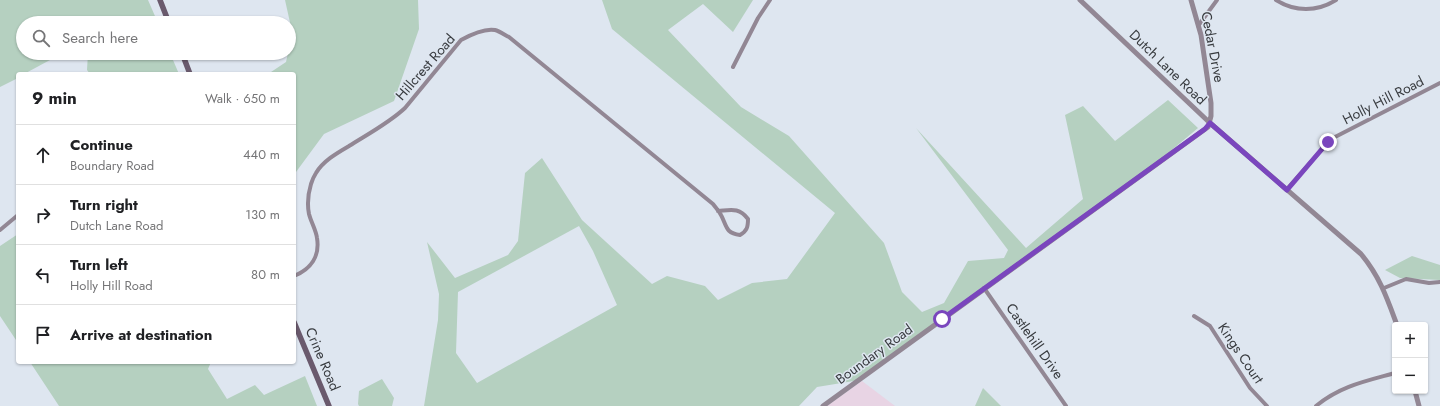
<!DOCTYPE html>
<meta charset="utf-8">
<style>
:root{--surface:#fff;--page:#f6f6f6;--text:#202124;--muted:#757577;--line:#e0e0e0}
body{margin:0;font-family:Jost,sans-serif;background:var(--page);color:var(--text)}
.controls{position:absolute;right:12px;bottom:12px;display:grid;overflow:hidden;border-radius:4px;box-shadow:0 1px 3px #0004}
.controls button{width:36px;height:36px;display:grid;place-items:center;padding:0;border:0;border-bottom:1px solid var(--line);background:var(--surface);color:var(--text);font:20px sans-serif}
.stop{position:absolute;width:12px;height:12px;margin:-9px;border:3px solid #7a46bd;border-radius:50%;background:#fff}
.stop.end{background:#7a46bd;border-color:#fff;box-shadow:0 1px 4px #0008}
.list{margin:0;padding:0;list-style:none}
h2{display:flex;justify-content:space-between;align-items:center;height:52px;margin:0;padding:0 16px;font-size:17px}
h2 small{font-size:13px;font-weight:400;color:var(--muted)}
.list li{display:grid;grid-template-columns:26px 1fr auto;gap:12px;align-items:center;box-sizing:border-box;height:60px;padding:0 16px;border-top:1px solid var(--line)}
.list b{display:block;font-size:15px;white-space:nowrap}
.list p{margin:0;font-size:13px;white-space:nowrap;color:var(--muted)}
.list em{font-size:13px;font-style:normal;color:var(--muted)}
.icon{flex:none;width:22px;height:22px;fill:none;stroke:currentColor;stroke-width:2;stroke-linecap:round;stroke-linejoin:round}
.map{position:relative;flex:none;width:1440px;height:406px;overflow:hidden}
.search{position:absolute;background:var(--surface);box-shadow:0 1px 3px #0004;left:16px;top:16px;width:280px;height:44px;display:flex;align-items:center;gap:10px;box-sizing:border-box;padding:0 14px;border-radius:22px;color:var(--muted);font-size:15px}
.panel{position:absolute;background:var(--surface);box-shadow:0 1px 3px #0004;left:16px;top:72px;width:280px;height:292px;border-radius:4px}
.map>svg:first-child{display:block}
.industrial{fill:#e8d4e4}
.green{fill:#b5d0c0;fill-rule:evenodd}
.lines{fill:none;stroke-linecap:round;stroke-linejoin:round}
.minor{stroke:#928794;stroke-width:4}
.tertiary{stroke:#928794;stroke-width:5}
.secondary{stroke:#6a5a6d;stroke-width:5.5}
.route{stroke:#7a46bd;stroke-width:5}
.labels{text-anchor:middle;dominant-baseline:central;stroke-width:3;stroke-linejoin:round;paint-order:stroke}
.street-label{font-size:14px;fill:#383b3f;stroke:#dee6f0}
</style>
<div class="map">
<svg width="1440" height="406" viewBox="0 0 1440 406">
<rect width="100%" height="100%" fill="#dee6f0"/>
<path class="industrial" d="M 862,381 L 895,406 L 827,406 Z"/>
<path class="green" d="M 0,0 L 148,0 L 158,23 L 23,23 L 23,53 L 63,53 L 24,74 L 18,74 L 18,78 L 0,87 Z
M 285,0 L 418,0 L 419,29 L 394,101 L 324,134 L 296,172 L 294,171 L 294,74 L 268,74 L 286,62 L 288,53 L 289,53 L 291,27 Z
M 602,0 L 753,0 L 733,32 L 703,4 L 668,30 L 741,107 L 789,136 L 884,243 L 902,292 L 922,312 L 944,303 L 968,261 L 1004,258 L 1008,250 L 916,128 L 1026,248 L 1083,199 L 1065,115 L 1083,106 L 1115,141 L 1168,100 L 1198,128 L 1149,169 L 860,380 L 817,387 L 799,406 L 424,406 L 438,320 L 439,294 L 427,242 L 455,278 L 508,255 L 518,241 L 525,173 L 542,158 L 582,220 L 652,284 L 667,276 L 705,286 L 718,300 L 752,283 L 787,279 L 835,213 L 612,29 ZM 579,226 L 593,251 L 617,305 L 477,383 L 456,353 L 458,292 Z
M 88,53 L 170,53 L 179,74 L 90,74 L 87,70 Z
M 18,234 L 18,343 L 0,316 L 0,246 Z
M 1412,256 L 1440,265 L 1440,280 L 1400,278 L 1385,270 Z
M 30,362 L 211,362 L 208,369 L 227,399 L 255,385 L 264,395 L 305,376 L 317,406 L 59,406 Z
M 382,379 L 394,398 L 392,406 L 359,406 L 358,404 L 359,391 Z
M 983,388 L 1001,406 L 975,406 Z"/>
<g class="lines">
<path class="minor" d="M 1276,0 C 1295,12 1317,12 1336,0
M 1198,26 L 1217,0
M 733,67 L 758,18 L 770,0
M 1287,189 L 1325,146 L 1335,137 L 1440,83
M 0,230 L 18,215
M 294,276 C 311,269 320,256 317,238 C 316,230 311,222 309,214 C 307,204 308,194 311,184 C 312,181 314,176 316,173 C 323,161 337,153 349,146 C 368,134 389,123 405,108 L 461,40 C 470,35 484,28 495,30 C 499,31 505,35 509,37 L 713,204 C 716,208 719,211 721,215 C 727,226 725,233 740,235 C 747,231 748,227 748,219 C 739,207 731,210 718,211
M 984,288 L 1066,406
M 1384,288 L 1406,279 L 1429,283 L 1440,282
M 1194,316 L 1210,326 L 1250,388 L 1267,406
M 1316,406 C 1340,386 1366,381 1395,373"/>
<path class="tertiary" d="M 1080,0 L 1210,123 L 1361,254 C 1380,277 1387,298 1397,325
M 1415,391 L 1419,406
M 823,406 L 1208,127 L 1211,116 L 1211,103 L 1201,35 L 1191,0"/>
<path class="secondary" d="M 160,0 L 169,23
M 182,53 L 190,74
M 294,322 L 329,406"/>
</g>
<g class="lines">
<path class="route" d="M 942,319 L 1205,129 L 1210,123 L 1287,190 L 1328,142"/>
</g>
<g class="labels">
<g class="street-label">
<text transform="translate(1213 47) rotate(79)">Cedar Drive</text>
<text transform="translate(425 67) rotate(-49)">Hillcrest Road</text>
<text transform="translate(1168 67) rotate(44)">Dutch Lane Road</text>
<text transform="translate(1383 100) rotate(-27)">Holly Hill Road</text>
<text transform="translate(1035 341) rotate(55)">Castlehill Drive</text>
<text transform="translate(1241 353) rotate(56)">Kings Court</text>
<text transform="translate(874 354) rotate(-36)">Boundary Road</text>
<text transform="translate(323 359) rotate(67)">Crine Road</text>
</g>
</g>
</svg>
<div class="controls">
<button>+</button>
<button>−</button>
</div>
<div class="stop" style="left:942px;top:319px"></div>
<div class="stop end" style="left:1328px;top:142px"></div>
<div class="search"><svg class="icon" aria-label="search" viewBox="0 0 24 24"><circle cx="10" cy="10" r="6"/><path d="M15 15l6 6"/></svg>Search here</div>
<section class="panel">
<h2>9 min<small>Walk · 650 m</small></h2>
<ul class="list">
<li><svg class="icon" aria-label="ahead" viewBox="0 0 24 24"><path d="M12 20V5M6 11l6-6 6 6"/></svg><div><b>Continue</b><p>Boundary Road</p></div><em>440 m</em></li>
<li><svg class="icon" aria-label="right" viewBox="0 0 24 24"><path d="M7 20v-9h11M14 6l5 5-5 5"/></svg><div><b>Turn right</b><p>Dutch Lane Road</p></div><em>130 m</em></li>
<li><svg class="icon" aria-label="left" viewBox="0 0 24 24"><path d="M17 20v-9H6M10 6l-5 5 5 5"/></svg><div><b>Turn left</b><p>Holly Hill Road</p></div><em>80 m</em></li>
<li><svg class="icon" aria-label="arrive" viewBox="0 0 24 24"><path d="M6 21V4h12l-3 4 3 4H6"/></svg><div><b>Arrive at destination</b></div></li>
</ul>
</section>
</div>
